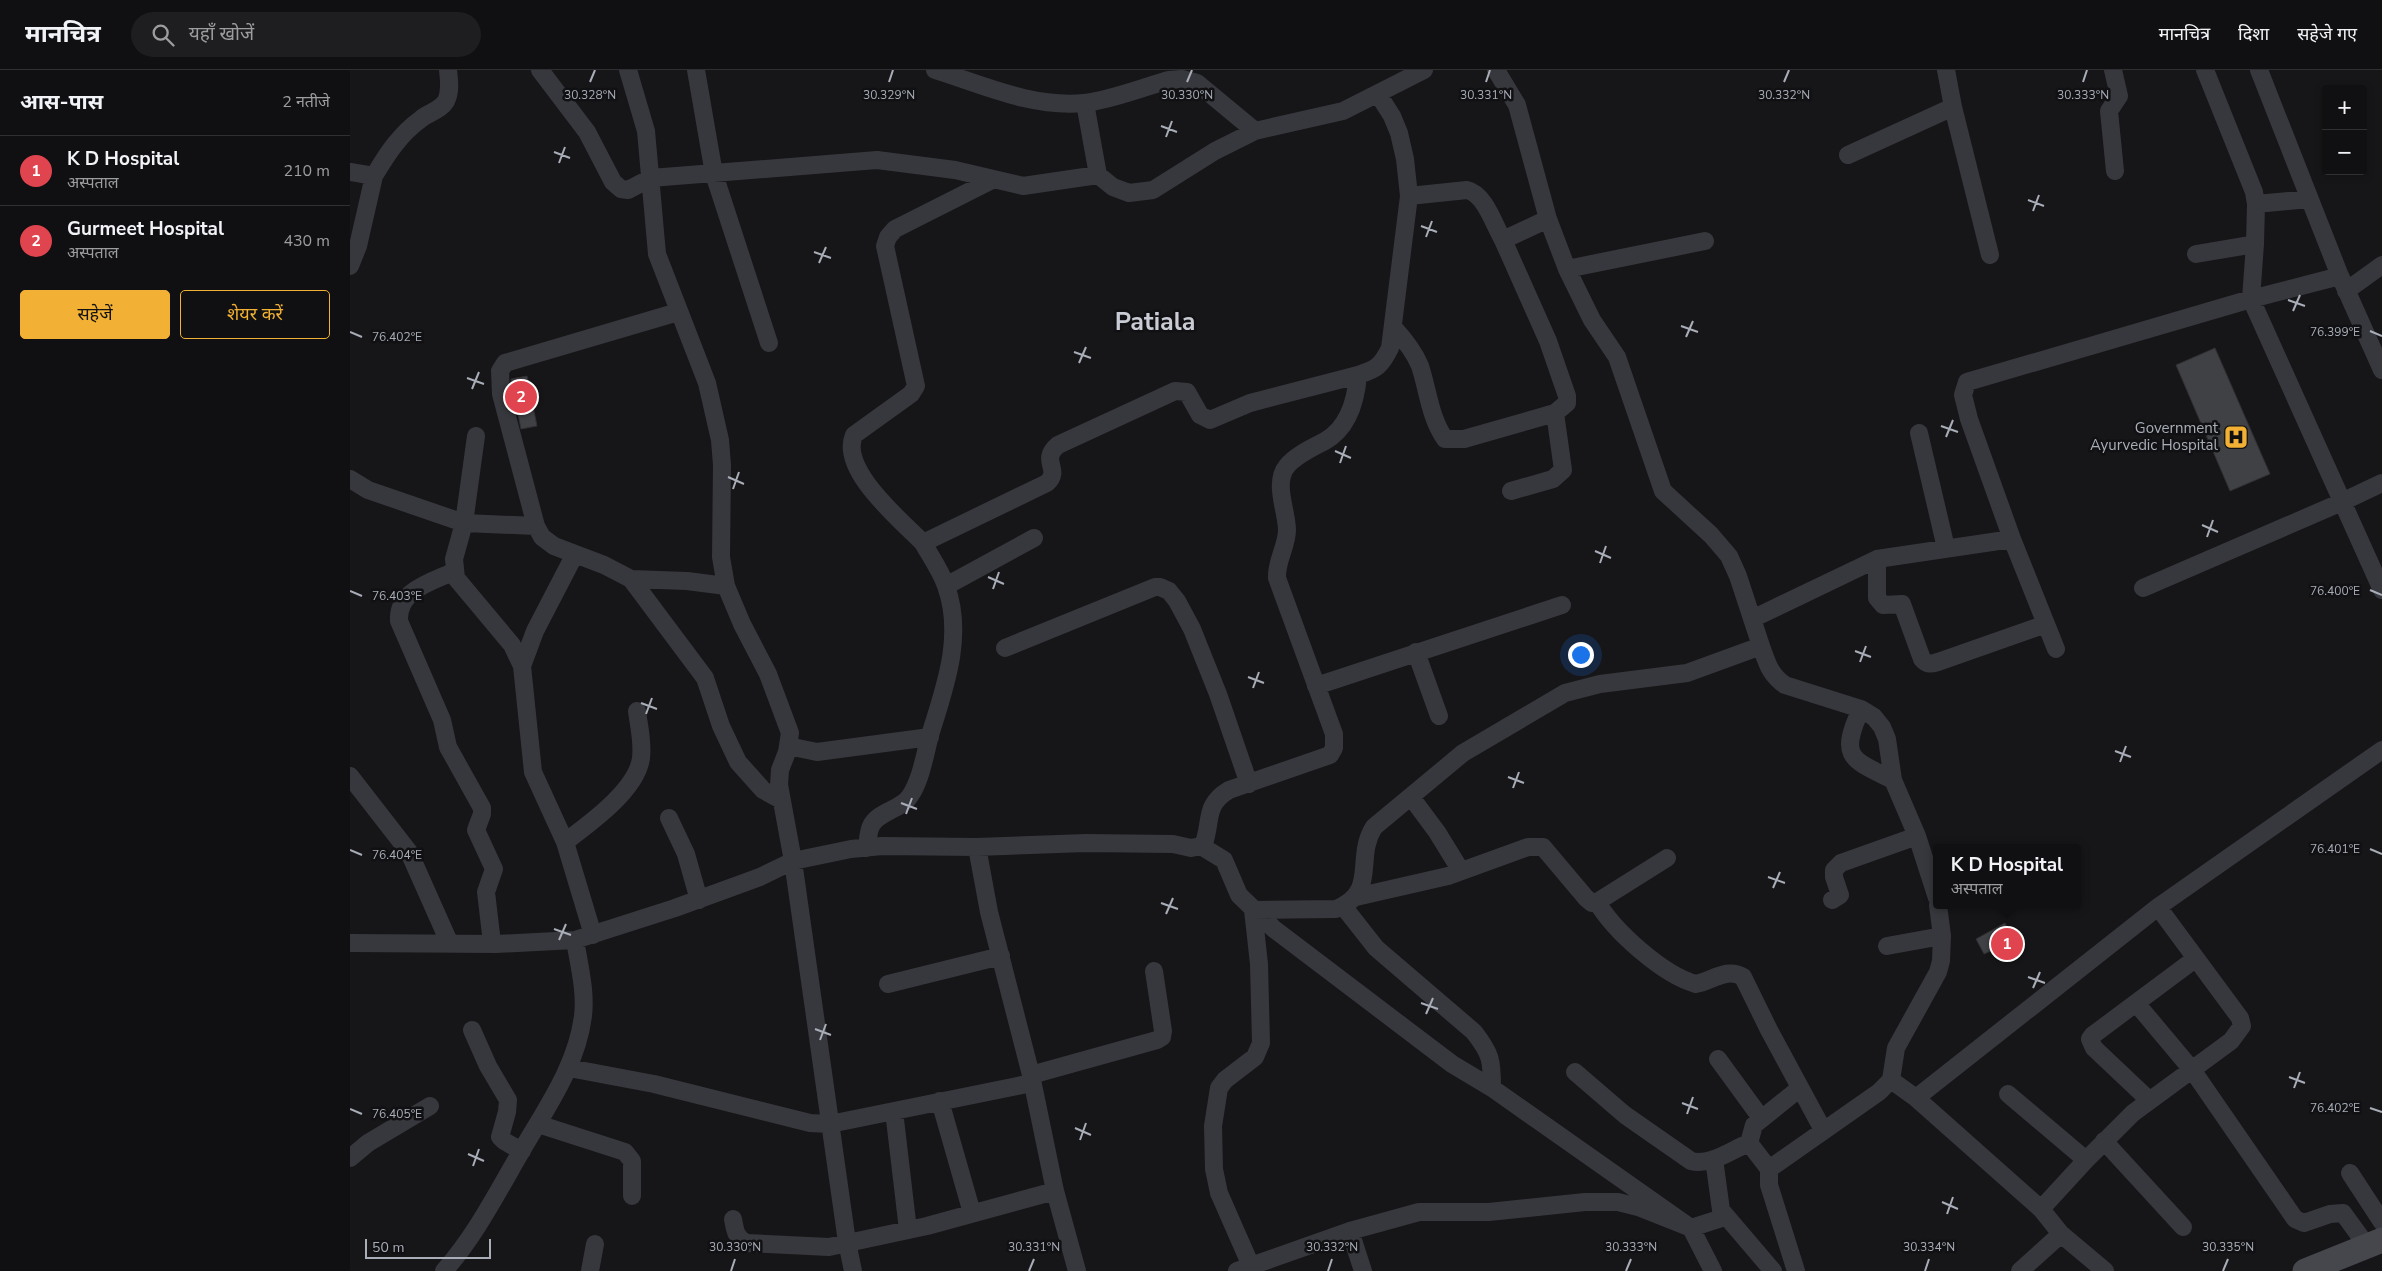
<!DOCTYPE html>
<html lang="hi">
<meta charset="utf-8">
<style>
:root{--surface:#101012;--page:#1e1e20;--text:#f1f3f6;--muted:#9c9d9f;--line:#303032;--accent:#f2b134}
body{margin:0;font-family:"Nunito Sans","Noto Sans Devanagari",sans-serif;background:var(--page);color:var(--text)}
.controls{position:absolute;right:15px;top:15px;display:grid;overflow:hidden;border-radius:5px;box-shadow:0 2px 8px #0003}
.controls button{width:45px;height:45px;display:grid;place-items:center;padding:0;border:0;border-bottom:1px solid var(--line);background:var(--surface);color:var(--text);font:25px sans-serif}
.scale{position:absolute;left:15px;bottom:12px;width:126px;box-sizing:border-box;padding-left:5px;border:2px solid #a8adb8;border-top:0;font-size:14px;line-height:18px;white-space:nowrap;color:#a8adb8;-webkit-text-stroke:4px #111113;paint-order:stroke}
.you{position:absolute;left:1230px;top:584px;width:18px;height:18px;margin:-12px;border:4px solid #fff;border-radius:50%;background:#1a73e8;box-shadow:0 0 0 8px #1a73e833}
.badge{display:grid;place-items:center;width:32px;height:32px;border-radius:50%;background:var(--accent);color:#fff;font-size:16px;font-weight:700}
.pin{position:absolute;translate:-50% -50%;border:2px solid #fff;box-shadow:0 1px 5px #0006}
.popup{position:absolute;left:1583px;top:774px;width:148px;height:65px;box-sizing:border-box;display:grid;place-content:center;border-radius:5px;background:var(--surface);filter:drop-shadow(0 1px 4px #0005);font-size:16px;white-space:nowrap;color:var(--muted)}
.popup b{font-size:19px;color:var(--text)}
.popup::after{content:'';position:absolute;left:50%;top:100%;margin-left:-10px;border:10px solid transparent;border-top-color:var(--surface)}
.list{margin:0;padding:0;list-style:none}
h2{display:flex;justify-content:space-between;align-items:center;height:65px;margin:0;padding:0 20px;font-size:21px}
h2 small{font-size:16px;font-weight:400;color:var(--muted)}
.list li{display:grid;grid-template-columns:32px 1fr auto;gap:15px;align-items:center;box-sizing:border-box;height:70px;padding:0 20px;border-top:1px solid var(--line)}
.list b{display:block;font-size:19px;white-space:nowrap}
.list p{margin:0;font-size:16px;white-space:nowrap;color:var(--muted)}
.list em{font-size:16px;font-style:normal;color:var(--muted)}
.actions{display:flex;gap:10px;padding:15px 20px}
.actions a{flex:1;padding:11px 0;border:1px solid var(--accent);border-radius:5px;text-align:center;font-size:18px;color:var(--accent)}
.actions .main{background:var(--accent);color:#111}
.icon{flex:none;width:28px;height:28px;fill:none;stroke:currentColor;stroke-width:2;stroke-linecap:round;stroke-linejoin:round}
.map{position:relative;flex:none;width:2032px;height:1201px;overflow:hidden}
header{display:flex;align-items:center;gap:30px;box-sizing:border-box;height:70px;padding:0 25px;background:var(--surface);border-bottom:1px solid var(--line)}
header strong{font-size:24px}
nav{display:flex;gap:28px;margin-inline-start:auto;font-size:18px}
.search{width:350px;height:45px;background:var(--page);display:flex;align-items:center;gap:12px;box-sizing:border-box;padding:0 18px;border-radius:28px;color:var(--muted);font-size:19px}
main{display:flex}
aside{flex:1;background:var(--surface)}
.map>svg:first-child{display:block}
.building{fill:#404145;stroke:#303034}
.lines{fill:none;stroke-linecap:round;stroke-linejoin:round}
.street{stroke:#37383d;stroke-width:18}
.secondary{stroke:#45474d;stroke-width:25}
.ticks{fill:none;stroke:#a8adb8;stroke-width:2}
.labels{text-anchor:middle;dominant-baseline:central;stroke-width:5;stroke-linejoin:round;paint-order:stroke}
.poi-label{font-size:15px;fill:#a8adb8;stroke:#111113;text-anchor:end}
.town-label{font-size:25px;font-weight:bold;fill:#c9ccd4;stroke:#111113}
.ticks-label{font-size:12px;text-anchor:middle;fill:#a8adb8;stroke:#111113;stroke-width:5;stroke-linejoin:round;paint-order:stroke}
</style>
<header>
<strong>मानचित्र</strong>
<div class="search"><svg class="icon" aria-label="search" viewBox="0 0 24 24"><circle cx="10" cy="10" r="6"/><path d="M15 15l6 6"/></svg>यहाँ खोजें</div>
<nav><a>मानचित्र</a><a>दिशा</a><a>सहेजे गए</a></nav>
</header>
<main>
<aside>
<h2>आस-पास<small>2 नतीजे</small></h2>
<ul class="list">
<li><span class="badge" style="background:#e0444e">1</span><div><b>K D Hospital</b><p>अस्पताल</p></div><em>210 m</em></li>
<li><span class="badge" style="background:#e0444e">2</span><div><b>Gurmeet Hospital</b><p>अस्पताल</p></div><em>430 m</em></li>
</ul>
<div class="actions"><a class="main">सहेजें</a><a>शेयर करें</a></div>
</aside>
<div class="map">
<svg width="2032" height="1201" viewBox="0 0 2032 1201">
<rect width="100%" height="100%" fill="#161618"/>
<path class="building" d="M 1865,278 L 1920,404 L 1880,421 L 1826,295 Z
M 177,306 L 187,356 L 171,359 L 161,309 Z
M 1655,853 L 1668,879 L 1655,886 L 1650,877 L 1634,884 L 1626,869 Z"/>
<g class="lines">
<path class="street" d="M 190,0 L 237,62 L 263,112 L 271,119 L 278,120 L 301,108 L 527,90 L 605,100 L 673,116 L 748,105 L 735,33
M 278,0 L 296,61 L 307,184 L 357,313 L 370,370 L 372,395 L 371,487 L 376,516 L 392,554 L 418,604 L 440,663 L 437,682 L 430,700 L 429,715 L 443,791 L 497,1172 L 503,1201
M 346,0 L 364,104 L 419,273
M 585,0 C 633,15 682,38 734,33 C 758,31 794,17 819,10 L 832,9 L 847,13 L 905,61 L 993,41 L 1074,0
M 1596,0 L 1603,37 L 1640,185
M 1763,0 L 1769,26 L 1759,41 L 1765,101
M 1855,0 L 1904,122 L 1906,134 L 1905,174 L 1901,229 L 2032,520
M 1909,0 L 1990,206 L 2032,300
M 1498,85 L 1603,37
M 0,102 L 24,106 L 8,176 L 0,196
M 748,105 L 763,117 L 779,123 L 803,120 L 865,81 L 905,61
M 24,106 C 37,84 50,64 71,49 C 79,42 90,41 96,31 C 101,21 99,10 98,0
M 1059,126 L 1117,120 C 1135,124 1144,155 1153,170
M 1906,134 L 1959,129
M 1846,184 L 1905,174
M 1217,199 L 1355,171
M 1996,221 L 2032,195
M 328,242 L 155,293 L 150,301 L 151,324 L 186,456 L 192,467 L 204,476 L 254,495 L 281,509 L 355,608 L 371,656 L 388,692 L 413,720 L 431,730
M 1044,258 C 1054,269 1064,281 1070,296 C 1078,320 1080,348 1095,369 L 1114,369 L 1205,343
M 1569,363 L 1596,478
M 126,366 L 114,453 L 104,489 L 106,508 L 162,575 L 172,596 L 183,702 L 215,772 L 243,865
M 0,409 L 18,420 L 114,453 L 186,456
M 1161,421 L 1203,409 L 1213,400 L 1205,343 L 1217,333 L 1217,326 L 1198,271 L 1153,170 L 1198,149
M 1662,469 L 1706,579
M 573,473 C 551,450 489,400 504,365 L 561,324 L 566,316 L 535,176 L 538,167 L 545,159 L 644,109
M 1527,489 L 1527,528 L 1533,535 L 1552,534 L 1572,589 C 1577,595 1581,594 1588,592 L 1696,554
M 105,501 C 82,512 47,520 49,551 L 92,650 L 98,677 L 132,738 L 132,744 L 126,760 L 144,799 L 136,822 L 142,873
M 281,509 L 337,511 L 376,516
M 596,516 L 684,468
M 1793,518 L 1992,432 L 2032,413
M 1402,549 L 1527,489 L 1662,469 L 1619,349 L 1613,325 L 1617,312 L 1901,229 L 1990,206
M 1411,576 C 1417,593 1420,605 1435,615 L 1511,639 L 1524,647 L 1532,657 L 1537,669 L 1543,710 L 1567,766 L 1587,828
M 655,578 L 805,517 L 810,517 L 819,521 L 827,531 L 842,559 L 868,624 L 899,714
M 1066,582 L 1089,646
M 172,596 L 185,561 L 225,484
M 966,616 L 1212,535
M 1511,639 C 1489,687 1500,689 1543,710
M 438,676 L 467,682 L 580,667
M 0,706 L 59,782 L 99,872
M 1061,727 L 1087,762 L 1111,801
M 319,748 L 336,784 L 349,830
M 215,772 C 239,754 287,720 291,688 C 293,672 289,657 287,641
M 851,776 L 874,790 L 889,825 L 924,859 L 1102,994 L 1142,1018 L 1341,1158 L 1363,1201
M 627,777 L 639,842 L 681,1005 L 705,1121 L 727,1201
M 517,778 C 518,771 518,762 521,756 C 528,741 551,740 560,726 C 571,710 575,684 580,665 C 595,617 614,566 596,516 C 591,501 581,487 573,473 L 697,413 C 712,399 689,391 708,375 L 825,321 L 837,322 L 850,345 L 860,350 L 900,333 L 1008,305
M 1006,827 L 1098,806 L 1178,777 L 1193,777 L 1236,828 L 1242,833 L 1247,832 L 1317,788
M 1482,830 L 1490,825 L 1484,807 L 1484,800 L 1491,793 L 1567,766
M 1247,832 C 1264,861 1313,905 1346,914 C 1362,911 1377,897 1393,907 L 1419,960 L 1473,1060
M 993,836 L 1026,878 L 1124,962 C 1141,984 1142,990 1142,1018
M 0,873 L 146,874 L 225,870 L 325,838 L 410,807 L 443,791 L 501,779 L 532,776 L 627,777 L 736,773 L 823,774 L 841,778 L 851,776 L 854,773 C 862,750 854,735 879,720 L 980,685 L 984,678 L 984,664 L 927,508 C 926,491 937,476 937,460 C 937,441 923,413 937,396 C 946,385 962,378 975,371 C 998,358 1006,330 1008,305 C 1027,299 1031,296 1040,278 L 1059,126 L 1055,89 L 1049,63 L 1042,46 L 1028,24
M 1537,876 L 1592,866
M 538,914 L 651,886
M 1786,933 L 1843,1001 L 1945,1149 L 1954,1153 L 1980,1144 L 1993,1143 L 2017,1176
M 122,960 L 138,996 L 158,1030 L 157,1042 L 150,1067 L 154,1071 L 172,1081
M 1368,989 L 1411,1048
M 219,998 L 304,1014 L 460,1053 L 480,1054 L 682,1013
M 1225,1002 L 1275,1045 L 1341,1091 C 1361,1096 1381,1080 1399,1073 L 1419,1099
M 681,1005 L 807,970 L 812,967 L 813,961 L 804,901
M 1541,1010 L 1566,1028
M 1658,1024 L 1736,1090
M 1799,1030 L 1744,978 L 1740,969 L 1743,965 L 1845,889
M 590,1031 L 622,1143
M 544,1041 L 558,1160
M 188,1054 L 275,1082 L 282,1091 L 282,1126
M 1754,1071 L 1833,1157
M 1399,1073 L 1404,1055 L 1450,1018
M 0,1088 L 18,1073 L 80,1036
M 1364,1089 L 1371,1140 L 1423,1201
M 2000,1103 L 2032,1152
M 1691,1139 L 1736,1090 L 1783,1043 L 1881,971 L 1892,956 L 1890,948 L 1808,837
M 383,1149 C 385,1160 386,1169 397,1173 L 479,1177 L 577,1156 L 705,1121
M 1000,1161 L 1013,1201
M 1711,1164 L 1755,1201
M 901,1196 L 869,1123 L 864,1099 L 863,1056 L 869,1018 L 875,1010 L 905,987 L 911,973 L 909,894 L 903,840 L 986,839 C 1029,822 1004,788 1024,757 L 1113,683 L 1215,623 L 1250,614 L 1337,603 L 1411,576 L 1388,506 L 1379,486 L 1361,465 L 1313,421 L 1267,287 L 1242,250 L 1217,199 L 1198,149 L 1167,35 L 1146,0
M 94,1201 C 126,1165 148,1121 172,1080 C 197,1037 227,995 233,946 C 236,921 229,895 225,870
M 240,1201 L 245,1174
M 887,1201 L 1000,1161 L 1069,1142 L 1139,1142 L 1235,1132 L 1268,1132 L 1288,1137 L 1341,1158 L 1375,1147
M 1446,1201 L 1419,1115 L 1419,1099 L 1529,1022 L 1541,1010 L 1546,978 L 1588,902 L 1591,891 L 1592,866 L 1588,835
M 1670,1201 L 1711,1164 L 1691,1139 L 1566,1028 L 1808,837 L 2032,680"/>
<path class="secondary" d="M 1955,1201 L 2032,1170"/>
</g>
<path class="ticks" d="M 240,12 L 245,0M 539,12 L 543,0M 837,12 L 842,0M 1136,12 L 1140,0M 1434,12 L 1439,0M 1733,12 L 1737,0M 811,56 L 827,62M 816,67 L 822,51M 204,82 L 220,88M 209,93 L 215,77M 1678,130 L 1694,136M 1683,141 L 1689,125M 1071,156 L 1087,162M 1076,167 L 1082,151M 464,182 L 481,188M 469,193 L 476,177M 1938,230 L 1955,236M 1943,241 L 1950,225M 1331,256 L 1348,262M 2020,261 L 2032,266M 0,262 L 12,267M 1336,267 L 1343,251M 724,282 L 741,288M 729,293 L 736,277M 117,308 L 134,314M 122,319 L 129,302M 1591,356 L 1608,362M 1596,367 L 1603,350M 985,381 L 1001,388M 990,393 L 996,376M 378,407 L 394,414M 383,419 L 389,402M 1852,455 L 1868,462M 1857,467 L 1863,450M 1245,481 L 1261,488M 1250,493 L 1256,476M 638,507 L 654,514M 643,519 L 649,502M 2020,520 L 2032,525M 0,521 L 12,526M 1505,581 L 1521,587M 1510,592 L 1516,576M 898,607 L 914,613M 903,618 L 909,602M 291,633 L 307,639M 296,644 L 302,628M 1765,681 L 1781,687M 1770,692 L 1776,676M 1158,707 L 1174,713M 1163,718 L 1169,702M 551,733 L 567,739M 556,744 L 562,728M 2020,779 L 2032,784M 0,780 L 12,785M 1418,807 L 1435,813M 1423,818 L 1430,802M 811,833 L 828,839M 816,844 L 823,828M 204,859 L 221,865M 209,870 L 216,854M 1678,907 L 1695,913M 1683,918 L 1690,902M 1071,933 L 1088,939M 1076,944 L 1083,928M 465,959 L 481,965M 470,970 L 476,954M 1939,1007 L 1955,1013M 1944,1018 L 1950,1002M 1332,1033 L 1348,1039M 2020,1038 L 2032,1042M 0,1039 L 12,1044M 1337,1044 L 1343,1027M 725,1058 L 741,1065M 730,1070 L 736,1053M 118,1084 L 134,1091M 123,1096 L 129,1079M 1592,1132 L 1608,1139M 1597,1144 L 1603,1127M 381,1201 L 385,1189M 679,1201 L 684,1189M 978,1201 L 982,1189M 1276,1201 L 1281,1189M 1575,1201 L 1579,1189M 1873,1201 L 1878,1189"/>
<defs>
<g id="hospital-square" transform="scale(1.25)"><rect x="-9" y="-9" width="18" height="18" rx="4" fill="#f2b134" stroke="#111113"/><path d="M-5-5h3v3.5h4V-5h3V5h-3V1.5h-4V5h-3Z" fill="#111"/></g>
</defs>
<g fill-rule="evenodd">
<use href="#hospital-square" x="1886" y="367"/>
</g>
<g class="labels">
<g class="poi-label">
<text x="1868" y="358">Government<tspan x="1868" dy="17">Ayurvedic Hospital</tspan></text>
</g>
<g class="town-label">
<text x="805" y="252">Patiala</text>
</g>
</g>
<g class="ticks-label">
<text x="240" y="29">30.328°N</text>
<text x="539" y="29">30.329°N</text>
<text x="837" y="29">30.330°N</text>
<text x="1136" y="29">30.331°N</text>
<text x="1434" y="29">30.332°N</text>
<text x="1733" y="29">30.333°N</text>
<text x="1985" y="266">76.399°E</text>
<text x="47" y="271">76.402°E</text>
<text x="1985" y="525">76.400°E</text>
<text x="47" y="530">76.403°E</text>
<text x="1985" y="783">76.401°E</text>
<text x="47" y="789">76.404°E</text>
<text x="1985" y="1042">76.402°E</text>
<text x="47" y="1048">76.405°E</text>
<text x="385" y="1181">30.330°N</text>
<text x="684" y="1181">30.331°N</text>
<text x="982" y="1181">30.332°N</text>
<text x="1281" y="1181">30.333°N</text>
<text x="1579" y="1181">30.334°N</text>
<text x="1878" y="1181">30.335°N</text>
</g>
</svg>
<div class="controls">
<button>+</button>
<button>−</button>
</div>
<div class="scale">50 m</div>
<div class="you"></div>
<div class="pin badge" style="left:1657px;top:874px;background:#e0444e">1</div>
<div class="popup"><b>K D Hospital</b>अस्पताल</div>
<div class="pin badge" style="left:171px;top:327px;background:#e0444e">2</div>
</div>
</main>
